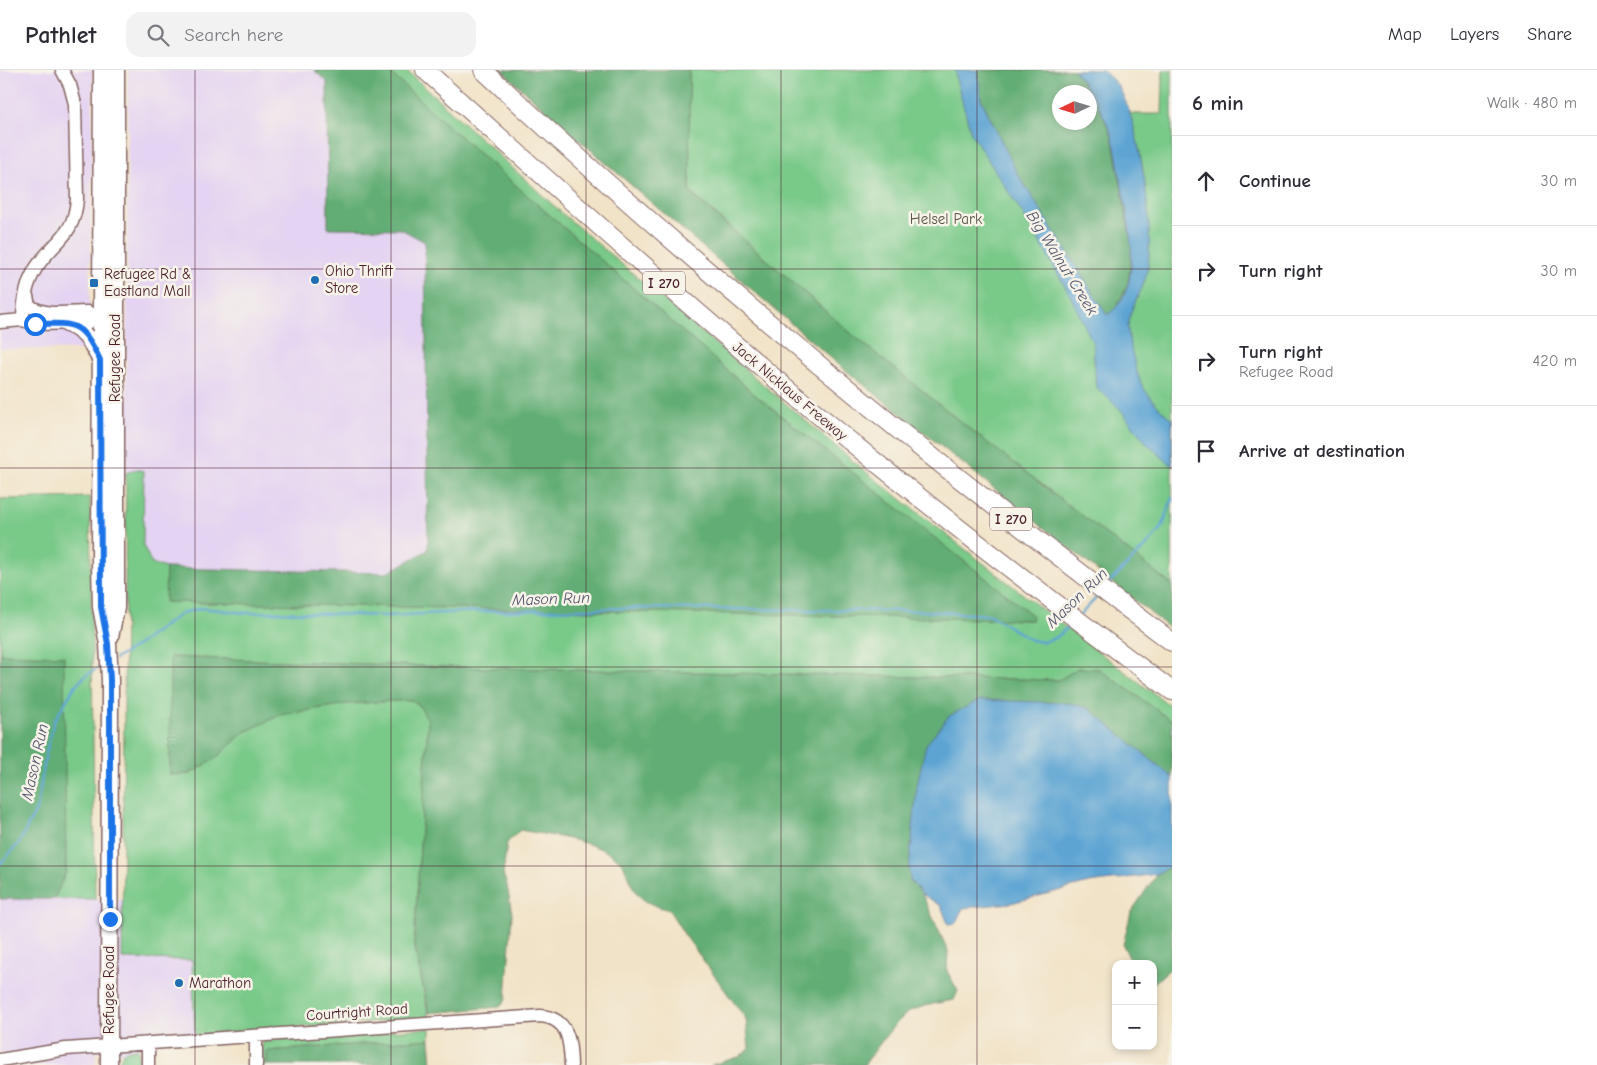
<!DOCTYPE html>
<meta charset="utf-8">
<style>
:root{--surface:#fff;--page:#f2f2f3;--text:#2b2b33;--muted:#7c7c81;--line:#e1e1e2}
body{margin:0;font-family:"Comic Neue",sans-serif;background:var(--page);color:var(--text)}
.controls{position:absolute;right:15px;bottom:15px;display:grid;overflow:hidden;border-radius:10px;box-shadow:0 2px 8px #0003}
.controls button{width:45px;height:45px;display:grid;place-items:center;padding:0;border:0;border-bottom:1px solid var(--line);background:var(--surface);color:var(--text);font:25px sans-serif}
.compass{position:absolute;left:1052px;top:15px;width:45px;height:45px;border-radius:50%;background:var(--surface);box-shadow:0 2px 8px #0003;rotate:266deg}
.stop{position:absolute;width:15px;height:15px;margin:-11px;border:4px solid #1a73e8;border-radius:50%;background:#fff}
.stop.end{background:#1a73e8;border-color:#fff;box-shadow:0 1px 5px #0008}
.list{margin:0;padding:0;list-style:none}
h2{display:flex;justify-content:space-between;align-items:center;height:65px;margin:0;padding:0 20px;font-size:21px}
h2 small{font-size:16px;font-weight:400;color:var(--muted)}
.list li{display:grid;grid-template-columns:32px 1fr auto;gap:15px;align-items:center;box-sizing:border-box;height:90px;padding:0 20px;border-top:1px solid var(--line)}
.list b{display:block;font-size:19px;white-space:nowrap}
.list p{margin:0;font-size:16px;white-space:nowrap;color:var(--muted)}
.list em{font-size:16px;font-style:normal;color:var(--muted)}
.icon{flex:none;width:28px;height:28px;fill:none;stroke:currentColor;stroke-width:2;stroke-linecap:round;stroke-linejoin:round}
.map{position:relative;flex:none;width:1172px;height:995px;overflow:hidden}
header{display:flex;align-items:center;gap:30px;box-sizing:border-box;height:70px;padding:0 25px;background:var(--surface);border-bottom:1px solid var(--line)}
header strong{font-size:24px}
nav{display:flex;gap:28px;margin-inline-start:auto;font-size:18px}
.search{width:350px;height:45px;background:var(--page);display:flex;align-items:center;gap:12px;box-sizing:border-box;padding:0 18px;border-radius:15px;color:var(--muted);font-size:19px}
main{display:flex}
aside{flex:1;background:var(--surface)}
.map>svg:first-child{display:block}
.built{fill:#e4d3f2}
.green{fill:#79c989;stroke:#62745a;fill-rule:evenodd}
.forest{fill:#62ad75;stroke:#566650;fill-rule:evenodd}
.water{fill:#5da4d3;stroke:#54627f}
.lines{fill:none;stroke-linecap:round;stroke-linejoin:round}
.stream{stroke:#5da4d3;stroke-width:2.5}
.minor-casing{stroke:#846462;stroke-width:15}
.major-casing{stroke:#846462;stroke-width:19}
.highway-casing{stroke:#846462;stroke-width:20}
.minor{stroke:#fff;stroke-width:12}
.major{stroke:#fff;stroke-width:16}
.highway{stroke:#fff;stroke-width:18}
.route{stroke:#1a73e8;stroke-width:6}
.grid{fill:none;stroke:#4a1f2b;stroke-width:1;stroke-opacity:0.55}
.poi-dot{fill:#1f6fb2;stroke:#f7f3e8;stroke-width:2}
.labels{text-anchor:middle;dominant-baseline:central;stroke-width:5;stroke-linejoin:round;paint-order:stroke}
.shield{fill:#f7f3e8;stroke:#7e5f64;stroke-width:1}
.shield-label{font-size:14px;font-weight:bold;fill:#4a1f2b}
.park-label{font-size:15px;fill:#585247;stroke:#f7f3e8}
.poi-label{font-size:15px;fill:#4a1f2b;stroke:#f7f3e8;text-anchor:start}
.street-label{font-size:15px;fill:#4a1f2b;stroke:#f7f3e8}
.water-label{font-size:16px;font-style:italic;fill:#52546e;stroke:#f7f3e8}
</style>
<header>
<strong>Pathlet</strong>
<div class="search"><svg class="icon" aria-label="search" viewBox="0 0 24 24"><circle cx="10" cy="10" r="6"/><path d="M15 15l6 6"/></svg>Search here</div>
<nav><a>Map</a><a>Layers</a><a>Share</a></nav>
</header>
<main>
<div class="map">
<svg width="1172" height="995" viewBox="0 0 1172 995">
<rect width="100%" height="100%" fill="#f7f3e8"/>
<filter id="ink" filterUnits="userSpaceOnUse"><feTurbulence type="fractalNoise" baseFrequency=".02" numOctaves="2"/><feDisplacementMap in="SourceGraphic" scale="10" xChannelSelector="R" yChannelSelector="G"/><feConvolveMatrix kernelMatrix="1 2 1 2 8 2 1 2 1" color-interpolation-filters="sRGB"/></filter>
<filter id="wash" filterUnits="userSpaceOnUse"><feTurbulence type="fractalNoise" baseFrequency=".0096" numOctaves="4" result="noise"/><feDisplacementMap in="SourceGraphic" scale="20" xChannelSelector="R" yChannelSelector="G"/><feGaussianBlur stdDeviation="1.12" result="paint"/><feColorMatrix in="noise" values="0 0 0 0 0 0 0 0 0 0 0 0 0 0 0 0 0 1.4 0 .05"/><feComposite in="paint" operator="in"/></filter>
<g filter="url(#wash)">
<rect width="100%" height="100%" fill="#f1e3c7"/>
<path class="built" d="M 0,0 L 93,0 L 89,280 L 0,279 Z
M 128,0 L 314,0 L 327,12 L 328,157 L 401,159 L 425,172 L 428,480 L 387,503 L 166,498 L 152,494 L 143,475 L 144,401 L 136,399 L 126,403 Z
M 0,829 L 122,829 L 122,889 L 192,890 L 195,965 L 123,982 L 96,982 L 95,995 L 0,995 Z"/>
<path class="green" d="M 387,0 L 406,0 L 564,145 L 866,402 L 1051,546 L 1172,637 L 1172,651 L 1099,599 L 1078,598 L 1060,610 L 449,597 L 171,587 L 170,705 L 190,704 L 215,689 L 243,663 L 280,645 L 346,634 L 412,630 L 419,635 L 428,650 L 414,873 L 429,948 L 195,965 L 192,890 L 122,889 L 126,403 L 136,399 L 144,401 L 143,475 L 152,494 L 166,498 L 166,532 L 1031,550 L 1032,545 L 754,324 L 448,56 Z
M 689,0 L 1094,0 L 1132,44 L 1162,44 L 1163,0 L 1172,0 L 1172,515 L 975,363 L 854,266 L 690,122 ZM 1060,22 L 1090,22 L 1090,52 L 1060,52 Z
M 90,427 L 95,829 L 54,829 L 66,802 L 63,586 L 0,584 L 0,429 Z
M 430,958 L 430,969 L 267,981 L 267,995 L 262,995 L 262,974 L 266,970 Z
M 138,978 L 139,995 L 118,995 L 123,982 Z"/>
<path class="forest" d="M 314,0 L 387,0 L 448,56 L 754,324 L 1032,545 L 1031,550 L 165,532 L 166,498 L 387,503 L 428,480 L 425,172 L 401,159 L 328,158 L 327,12 Z
M 501,0 L 689,0 L 690,123 L 854,266 L 975,363 L 1172,515 L 1172,560 L 839,295 L 555,49 Z
M 978,0 L 1074,0 L 1097,32 L 1112,66 L 1132,178 L 1128,214 L 1116,238 L 1107,245 L 1017,103 L 981,29 ZM 1060,22 L 1090,22 L 1090,52 L 1060,52 Z
M 0,584 L 64,586 L 66,802 L 54,829 L 0,829 Z
M 170,587 L 449,597 L 1059,610 L 1078,598 L 1099,599 L 1172,651 L 1172,707 L 1088,638 L 910,810 L 922,824 L 948,881 L 947,901 L 958,921 L 954,930 C 941,932 926,935 913,940 C 896,948 876,980 864,995 L 711,995 L 739,987 L 749,979 L 746,949 L 684,864 L 669,840 C 649,834 638,831 629,809 C 627,804 625,796 621,792 C 599,770 550,766 520,760 L 507,773 L 503,804 L 507,815 L 512,844 L 506,929 L 500,937 L 429,943 L 414,873 L 428,650 L 419,635 L 412,630 L 346,634 L 280,645 L 243,663 L 215,689 L 189,704 L 170,705 Z
M 1172,795 L 1172,897 L 1153,914 L 1153,894 L 1132,894 L 1123,875 L 1131,842 L 1157,804 Z
M 430,969 L 432,995 L 267,995 L 267,981 Z"/>
<path class="water" d="M 956,0 L 978,0 L 981,29 L 1017,103 L 1107,245 C 1146,219 1128,150 1121,112 C 1118,97 1117,81 1112,66 C 1104,42 1089,21 1074,0 L 1102,0 C 1107,5 1114,10 1118,16 C 1140,51 1157,166 1146,206 C 1142,223 1129,238 1128,256 C 1127,267 1137,305 1142,315 C 1147,325 1163,343 1172,349 L 1172,396 L 1146,373 L 1121,340 L 1096,317 L 1093,273 L 1071,227 L 1036,165 L 971,63 L 956,9 Z
M 980,630 L 1069,633 L 1088,638 L 1172,707 L 1172,795 L 1157,804 L 1089,813 L 1011,833 L 963,838 L 955,854 L 948,854 L 941,836 L 922,824 L 910,810 L 909,799 L 917,715 L 926,675 L 949,646 Z"/>
<g class="lines">
<path class="stream" d="M 1107,515 L 1151,471 L 1163,455 L 1172,428
M 1080,545 L 1099,525
M 115,589 L 135,577 L 182,543 L 202,538 L 245,543 L 275,542 L 387,546 L 461,542 L 634,538 L 923,541 L 990,545 L 1031,570 L 1043,572 L 1057,567 L 1071,554
M 0,794 L 19,773 L 37,738 L 46,683 L 54,651 L 75,616 L 86,605 L 104,595"/>
</g>
</g>
<g filter="url(#ink)">
<g class="lines">
<g class="minor-casing">
<path id="minor" d="M 26,222 L 29,235 C 43,247 70,242 88,242 L 95,248
M 23,250 C 23,232 26,214 36,198 C 54,170 74,168 77,129 L 75,34 L 70,15 L 62,0
M 0,252 L 23,250 L 35,254 L 87,253 L 95,248 L 108,248
M 148,973 L 148,995
M 0,990 L 66,979 L 540,946 C 569,948 570,971 571,995
M 256,995 L 256,966"/>
</g>
<g class="major-casing">
<path id="major" d="M 102,0 L 100,491 L 101,537 L 108,574 L 110,610 L 109,995
M 67,254 C 85,261 90,270 99,287
M 110,567 L 116,538 L 116,0"/>
</g>
<g class="highway-casing">
<path id="highway" d="M 425,0 C 574,134 723,268 878,394 C 974,472 1073,547 1172,621
M 483,0 C 701,203 933,394 1172,572"/>
</g>
<use href="#minor" class="minor"/>
<use href="#major" class="major"/>
<use href="#highway" class="highway"/>
</g>
</g>
<g class="lines" filter="url(#ink)">
<path class="route" d="M 35,254 C 76,253 81,251 100,290 L 101,537 L 108,574 L 110,610 L 110,849"/>
</g>
<path class="grid" d="M 195,0 L 195,995M 391,0 L 391,995M 586,0 L 586,995M 781,0 L 781,995M 977,0 L 977,995M 0,199 L 1172,199M 0,398 L 1172,398M 0,597 L 1172,597M 0,796 L 1172,796"/>
<g class="poi-dot">
<circle cx="315" cy="210" r="5"/>
<rect x="89" y="208" width="10" height="10" rx="2.5"/>
<circle cx="179" cy="913" r="5"/>
</g>
<g class="labels">
<g class="shield">
<rect x="643" y="201.5" width="42" height="23" rx="4"/>
<rect x="990" y="437.5" width="42" height="23" rx="4"/>
</g>
<g class="shield-label">
<text x="664" y="213">I 270</text>
<text x="1011" y="449">I 270</text>
</g>
<g class="park-label">
<text x="946" y="149">Helsel Park</text>
</g>
<g class="poi-label">
<text x="325" y="201">Ohio Thrift<tspan x="325" dy="17">Store</tspan></text>
<text x="104" y="204">Refugee Rd &amp;<tspan x="104" dy="17">Eastland Mall</tspan></text>
<text x="189" y="913">Marathon</text>
</g>
<g class="street-label">
<text transform="translate(115 288) rotate(-90)">Refugee Road</text>
<text transform="translate(790 321) rotate(40)">Jack Nicklaus Freeway</text>
<text transform="translate(109 920) rotate(-90)">Refugee Road</text>
<text transform="translate(357 942) rotate(-4)">Courtright Road</text>
</g>
<g class="water-label">
<text transform="translate(1062 193) rotate(58)">Big Walnut Creek</text>
<text transform="translate(1077 528) rotate(-44)">Mason Run</text>
<text transform="translate(551 529) rotate(-2)">Mason Run</text>
<text transform="translate(35 692) rotate(-78)">Mason Run</text>
</g>
</g>
</svg>
<div class="controls">
<button>+</button>
<button>−</button>
</div>
<svg class="compass" viewBox="-18 -18 36 36"><path d="M0-13l5 13h-10z" fill="#e53935"/><path d="M0 13l5-13h-10z" fill="#7c7c81"/></svg>
<div class="stop" style="left:35px;top:254px"></div>
<div class="stop end" style="left:110px;top:849px"></div>
</div>
<aside>
<h2>6 min<small>Walk · 480 m</small></h2>
<ul class="list">
<li><svg class="icon" aria-label="ahead" viewBox="0 0 24 24"><path d="M12 20V5M6 11l6-6 6 6"/></svg><div><b>Continue</b></div><em>30 m</em></li>
<li><svg class="icon" aria-label="right" viewBox="0 0 24 24"><path d="M7 20v-9h11M14 6l5 5-5 5"/></svg><div><b>Turn right</b></div><em>30 m</em></li>
<li><svg class="icon" aria-label="right" viewBox="0 0 24 24"><path d="M7 20v-9h11M14 6l5 5-5 5"/></svg><div><b>Turn right</b><p>Refugee Road</p></div><em>420 m</em></li>
<li><svg class="icon" aria-label="arrive" viewBox="0 0 24 24"><path d="M6 21V4h12l-3 4 3 4H6"/></svg><div><b>Arrive at destination</b></div></li>
</ul>
</aside>
</main>
